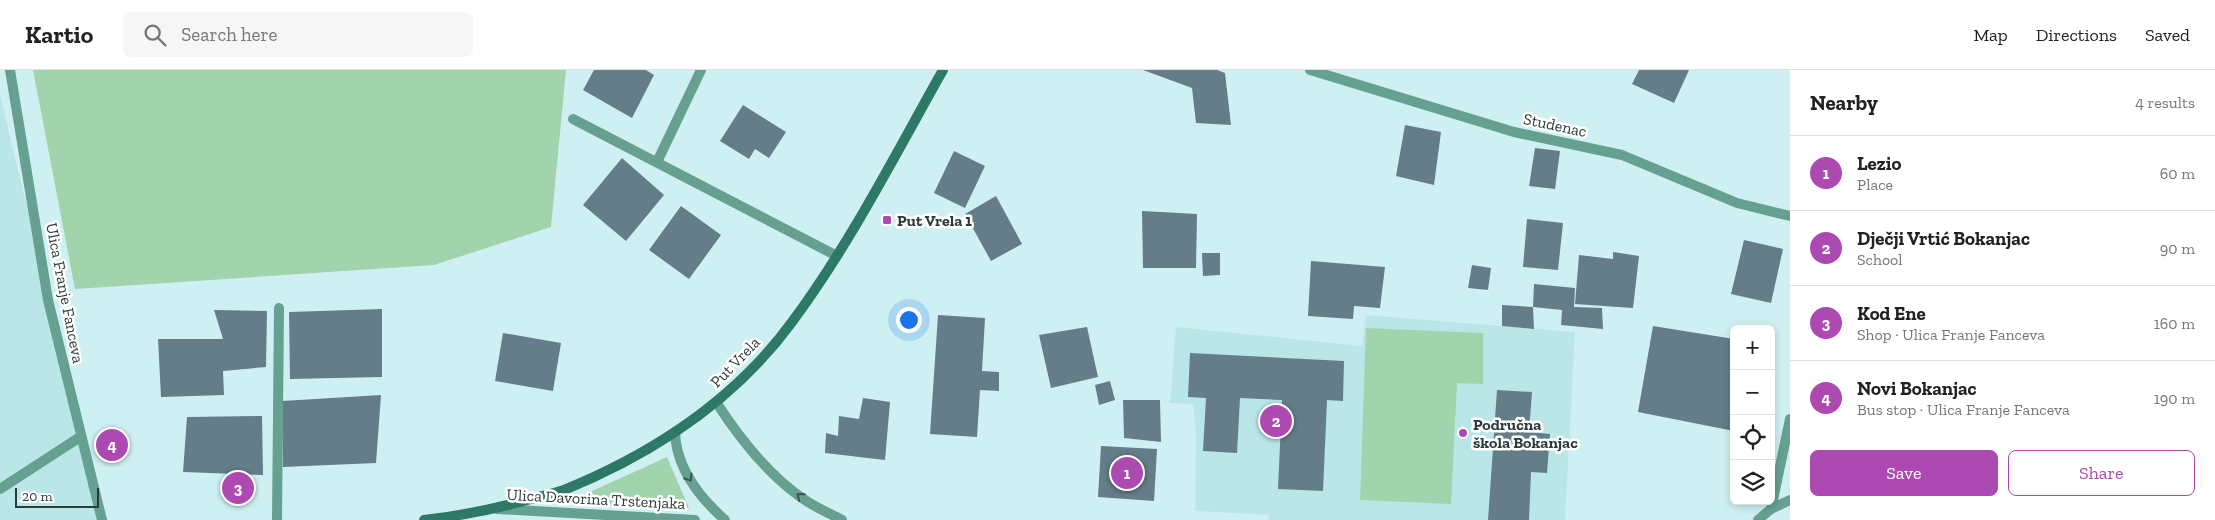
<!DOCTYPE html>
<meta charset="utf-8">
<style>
:root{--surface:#fff;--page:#f6f6f6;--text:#222;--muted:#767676;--line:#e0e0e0;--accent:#ac4ab2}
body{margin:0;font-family:"Zilla Slab",serif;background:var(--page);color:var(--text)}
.controls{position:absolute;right:15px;bottom:15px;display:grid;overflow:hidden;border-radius:8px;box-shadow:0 2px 8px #0003}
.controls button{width:45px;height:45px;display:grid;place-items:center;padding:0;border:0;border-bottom:1px solid var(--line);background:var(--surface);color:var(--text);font:25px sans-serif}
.scale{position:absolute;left:15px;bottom:12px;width:84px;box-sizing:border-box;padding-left:5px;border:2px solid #2d3a3b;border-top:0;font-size:14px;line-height:18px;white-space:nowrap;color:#2d3a3b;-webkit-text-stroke:4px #fff;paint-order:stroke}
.you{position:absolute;left:908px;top:249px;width:18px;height:18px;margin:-12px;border:4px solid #fff;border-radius:50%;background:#1a73e8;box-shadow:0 0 0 8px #1a73e833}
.badge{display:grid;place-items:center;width:32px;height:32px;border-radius:50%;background:var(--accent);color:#fff;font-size:16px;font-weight:700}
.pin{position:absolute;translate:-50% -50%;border:2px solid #fff;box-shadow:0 1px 5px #0006}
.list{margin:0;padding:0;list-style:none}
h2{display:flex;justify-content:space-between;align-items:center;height:65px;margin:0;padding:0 20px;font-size:21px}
h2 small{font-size:16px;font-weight:400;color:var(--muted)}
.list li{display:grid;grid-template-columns:32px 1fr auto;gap:15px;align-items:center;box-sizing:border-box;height:75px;padding:0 20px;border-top:1px solid var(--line)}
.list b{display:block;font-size:19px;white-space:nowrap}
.list p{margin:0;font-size:16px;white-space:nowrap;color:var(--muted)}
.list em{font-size:16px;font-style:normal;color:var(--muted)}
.actions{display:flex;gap:10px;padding:15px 20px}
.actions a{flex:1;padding:11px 0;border:1px solid var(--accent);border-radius:8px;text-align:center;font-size:18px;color:var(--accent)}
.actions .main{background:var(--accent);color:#fff}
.icon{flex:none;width:28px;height:28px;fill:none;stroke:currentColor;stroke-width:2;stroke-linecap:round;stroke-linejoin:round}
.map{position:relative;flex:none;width:1790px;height:450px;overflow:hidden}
header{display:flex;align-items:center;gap:30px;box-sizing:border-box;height:70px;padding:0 25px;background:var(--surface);border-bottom:1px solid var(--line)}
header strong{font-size:24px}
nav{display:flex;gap:28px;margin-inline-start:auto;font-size:18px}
.search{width:350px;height:45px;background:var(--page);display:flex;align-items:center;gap:12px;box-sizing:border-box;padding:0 18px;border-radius:8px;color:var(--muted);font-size:19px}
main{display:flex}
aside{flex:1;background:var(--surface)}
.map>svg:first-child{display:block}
.built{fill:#bbe6e8}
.green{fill:#a1d3ac}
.building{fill:#647d88}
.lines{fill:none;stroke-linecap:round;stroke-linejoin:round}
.service{stroke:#66a090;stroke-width:10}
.minor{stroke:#66a090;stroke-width:10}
.secondary{stroke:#2d7867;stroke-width:10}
.oneway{stroke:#3b5450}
.poi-dot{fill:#ac4ab2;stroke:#fff;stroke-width:2}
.labels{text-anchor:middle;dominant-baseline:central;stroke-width:5;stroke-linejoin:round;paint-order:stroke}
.street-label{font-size:16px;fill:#2d3a3b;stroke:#fff}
.poi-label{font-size:16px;font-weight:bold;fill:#2d3a3b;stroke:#fff;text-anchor:start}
</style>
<header>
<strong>Kartio</strong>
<div class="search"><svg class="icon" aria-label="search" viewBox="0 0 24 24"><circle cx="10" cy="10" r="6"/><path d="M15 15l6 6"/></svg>Search here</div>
<nav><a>Map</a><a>Directions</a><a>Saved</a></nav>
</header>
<main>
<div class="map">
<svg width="1790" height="450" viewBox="0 0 1790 450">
<rect width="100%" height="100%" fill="#cff0f2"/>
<path class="built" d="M 0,25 L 103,450 L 0,450 Z
M 1366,245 L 1575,262 L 1565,450 L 1268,450 L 1269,445 L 1195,441 L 1196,368 L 1193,334 L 1170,333 L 1176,257 L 1362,276 Z"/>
<path class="green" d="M 33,0 L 566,0 L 551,157 L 434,195 L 75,219 Z
M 1366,258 L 1483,263 L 1483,314 L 1457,313 L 1451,434 L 1360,430 Z
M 667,387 L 689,438 L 580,435 L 579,427 Z"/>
<path class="building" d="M 594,0 L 646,0 L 654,5 L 632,48 L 583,20 Z
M 1143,0 L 1217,0 L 1225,3 L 1231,55 L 1196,53 L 1192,18 Z
M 1639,0 L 1689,0 L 1674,33 L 1632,14 Z
M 743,35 L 786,62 L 769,88 L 755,79 L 749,89 L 720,71 Z
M 1405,55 L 1441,62 L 1434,115 L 1396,106 Z
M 1535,78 L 1560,81 L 1555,119 L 1529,116 Z
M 954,81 L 985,96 L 965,138 L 934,123 Z
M 622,88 L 664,125 L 626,171 L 583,135 Z
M 996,126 L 1022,174 L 991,191 L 965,144 Z
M 681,136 L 721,165 L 689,209 L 649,180 Z
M 1142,141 L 1197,144 L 1196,198 L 1143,198 Z
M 1527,149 L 1563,153 L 1558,200 L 1523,197 Z
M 1744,170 L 1783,179 L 1771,233 L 1731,224 Z
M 1613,182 L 1639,186 L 1633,238 L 1575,234 L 1579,185 L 1613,189 Z
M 1202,183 L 1220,183 L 1220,205 L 1203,206 Z
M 1311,191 L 1385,197 L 1380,238 L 1354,236 L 1353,249 L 1308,246 Z
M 1472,195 L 1491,198 L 1488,220 L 1468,218 Z
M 1534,214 L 1575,218 L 1574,237 L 1602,238 L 1603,259 L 1561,255 L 1562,240 L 1533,237 Z
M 1502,235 L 1533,237 L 1534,259 L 1502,256 Z
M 382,239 L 382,307 L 290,309 L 289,242 Z
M 214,240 L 267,241 L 266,297 L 223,301 L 224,325 L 161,327 L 158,269 L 223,269 Z
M 938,245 L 985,248 L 982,301 L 999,302 L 999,321 L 980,320 L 977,367 L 930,364 Z
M 1653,256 L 1734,269 L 1734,361 L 1638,342 Z
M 1087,257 L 1098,307 L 1051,318 L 1039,265 Z
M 503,263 L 561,273 L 553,321 L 495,311 Z
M 1190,283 L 1344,291 L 1343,331 L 1327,330 L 1323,421 L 1278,419 L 1282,330 L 1240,328 L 1237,383 L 1203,381 L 1206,328 L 1188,327 Z
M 1110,311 L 1115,330 L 1099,335 L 1095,315 Z
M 1497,320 L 1532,322 L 1529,362 L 1550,364 L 1547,403 L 1531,402 L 1529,450 L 1488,450 Z
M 381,325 L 376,393 L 283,397 L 282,331 Z
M 863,328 L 890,332 L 885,390 L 825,383 L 826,363 L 838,366 L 839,346 L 859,349 Z
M 1123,330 L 1160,330 L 1161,372 L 1124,368 Z
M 262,346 L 263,405 L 183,402 L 187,347 Z
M 1101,376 L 1157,379 L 1154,431 L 1098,427 Z"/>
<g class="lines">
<path class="service" d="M 0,419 L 80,367"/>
<path class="minor" d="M 10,0 L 48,230 L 102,450
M 1310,0 L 1514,62 L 1622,85 L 1737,133 L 1790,146
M 573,49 L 837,186
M 657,92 L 701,0
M 716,332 C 740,369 770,408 808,432 C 819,439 831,444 842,450
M 675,362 C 676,398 699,427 725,450
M 497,439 L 695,450
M 1771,439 L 1790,430
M 277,450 L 279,238
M 1758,450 L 1771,439 L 1790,349"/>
<path class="secondary" d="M 424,450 C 460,446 495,439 531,429 C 542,426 553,424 564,420 C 652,384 735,330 792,252 C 850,174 895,85 943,0"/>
</g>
<defs><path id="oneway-chevron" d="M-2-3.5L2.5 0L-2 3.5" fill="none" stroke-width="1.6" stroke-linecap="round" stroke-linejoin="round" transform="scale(1.25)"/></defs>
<g class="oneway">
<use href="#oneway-chevron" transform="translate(689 408) rotate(58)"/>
<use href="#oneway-chevron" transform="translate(800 426) rotate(-141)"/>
</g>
<g class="poi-dot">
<rect x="882" y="145" width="10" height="10" rx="2.5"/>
<circle cx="1463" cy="363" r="5"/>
</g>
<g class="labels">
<g class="street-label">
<text transform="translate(1555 55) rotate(12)">Studenac</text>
<text transform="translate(65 223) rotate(79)">Ulica Franje Fanceva</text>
<text transform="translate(735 292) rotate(-46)">Put Vrela</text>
<text transform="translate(596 429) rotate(3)">Ulica Davorina Trstenjaka</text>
</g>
<g class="poi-label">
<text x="897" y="150">Put Vrela 1</text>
<text x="1473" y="354">Područna<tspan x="1473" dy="18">škola Bokanjac</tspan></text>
</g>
</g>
</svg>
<div class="controls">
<button>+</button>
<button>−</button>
<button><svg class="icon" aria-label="locate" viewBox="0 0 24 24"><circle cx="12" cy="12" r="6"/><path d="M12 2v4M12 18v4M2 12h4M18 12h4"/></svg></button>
<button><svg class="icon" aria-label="layers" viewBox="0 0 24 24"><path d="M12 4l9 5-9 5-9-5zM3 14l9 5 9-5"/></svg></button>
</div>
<div class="scale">20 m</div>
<div class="you"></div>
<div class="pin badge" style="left:1127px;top:403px">1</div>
<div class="pin badge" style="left:1276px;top:351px">2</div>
<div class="pin badge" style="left:238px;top:418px">3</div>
<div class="pin badge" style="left:112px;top:375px">4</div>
</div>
<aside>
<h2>Nearby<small>4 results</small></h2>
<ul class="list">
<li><span class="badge">1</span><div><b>Lezio</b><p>Place</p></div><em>60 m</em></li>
<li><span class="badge">2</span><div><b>Dječji Vrtić Bokanjac</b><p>School</p></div><em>90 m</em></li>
<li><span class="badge">3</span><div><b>Kod Ene</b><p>Shop · Ulica Franje Fanceva</p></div><em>160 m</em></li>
<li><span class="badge">4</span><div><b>Novi Bokanjac</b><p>Bus stop · Ulica Franje Fanceva</p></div><em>190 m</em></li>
</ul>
<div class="actions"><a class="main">Save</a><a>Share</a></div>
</aside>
</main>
